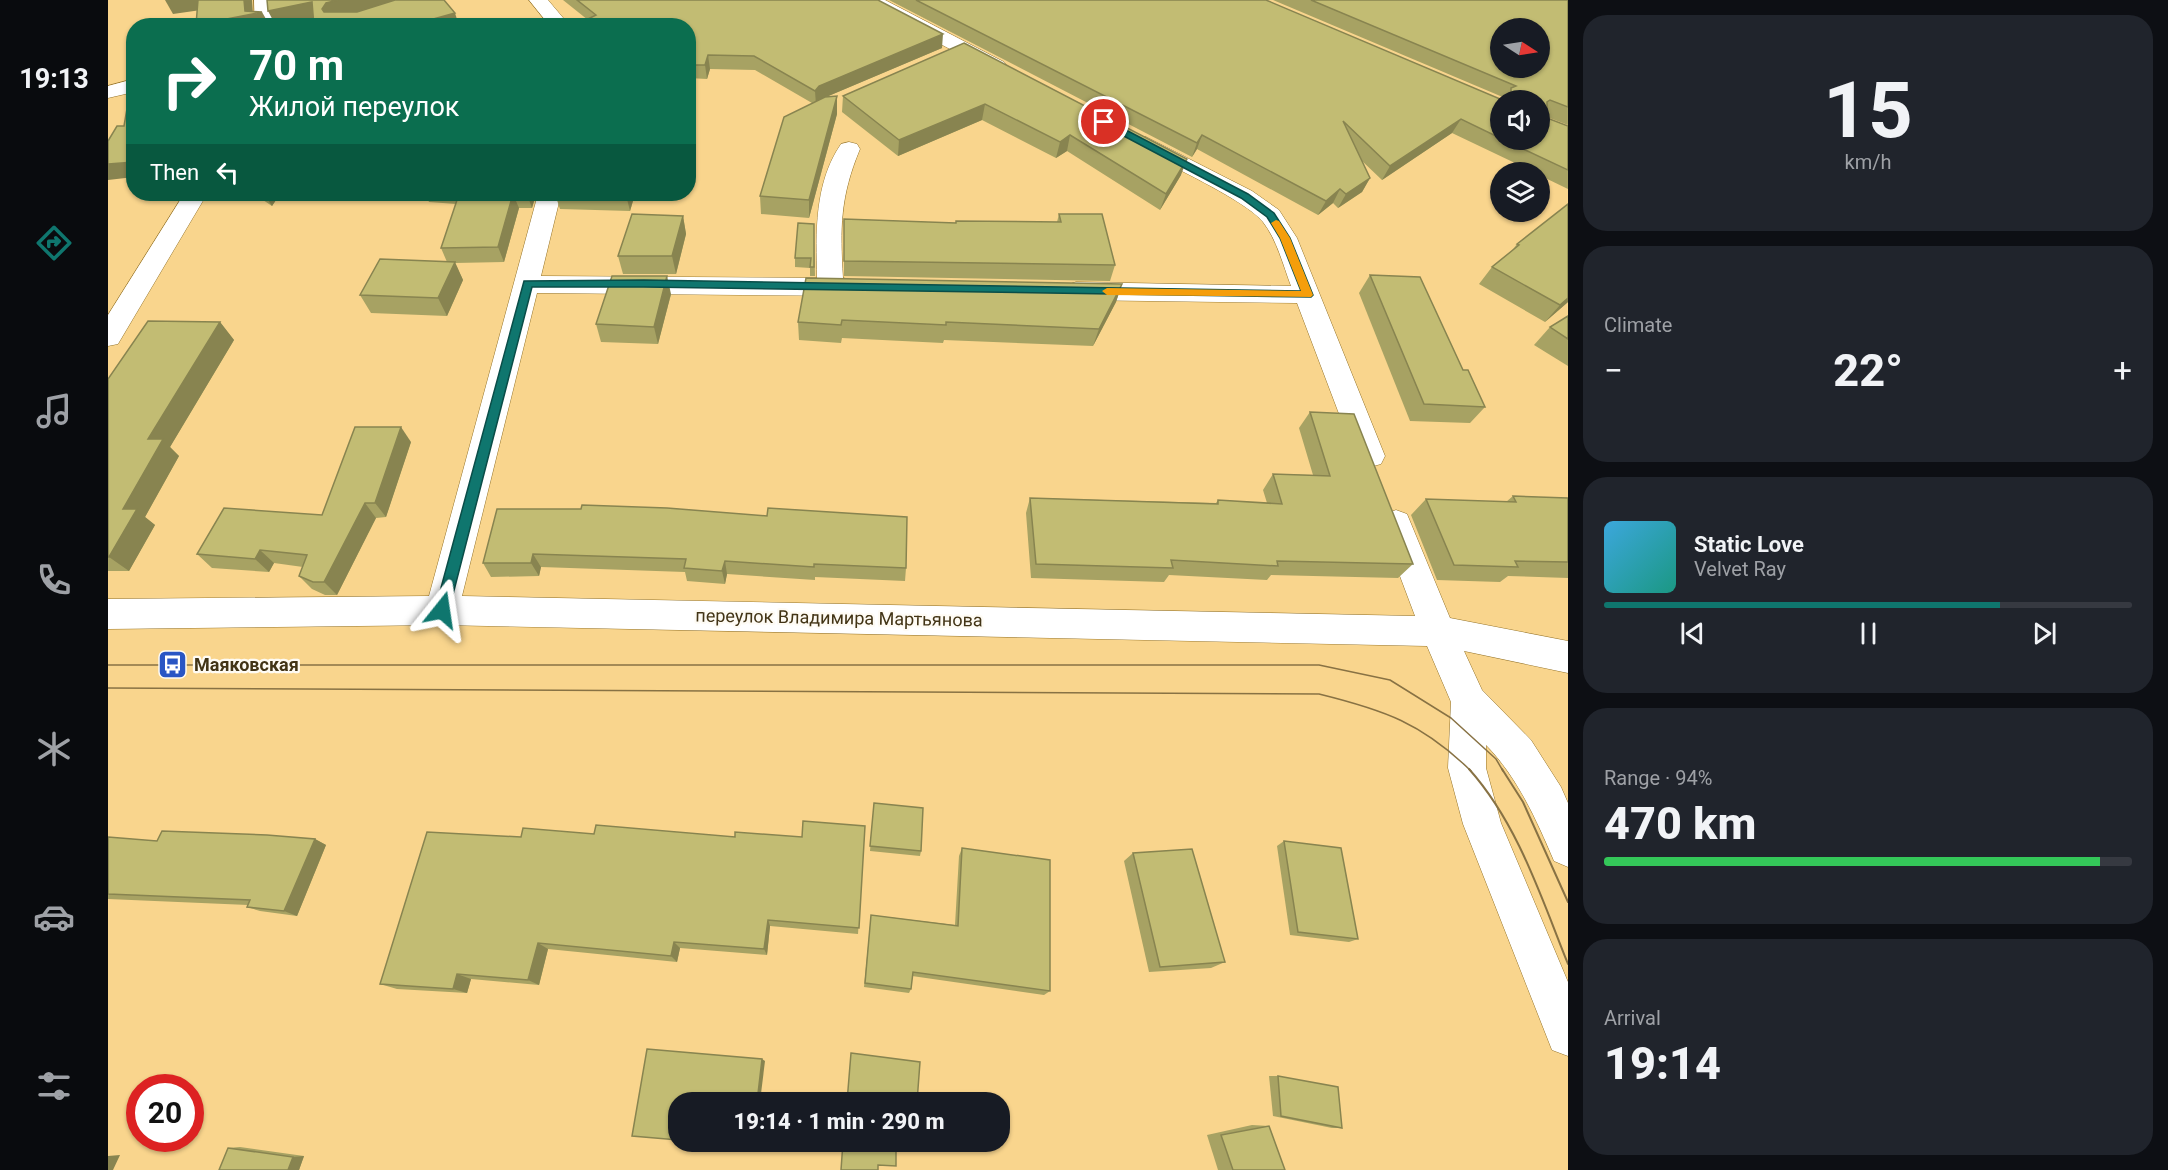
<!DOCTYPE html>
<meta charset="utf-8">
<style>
body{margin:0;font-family:Roboto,sans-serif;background:#20242c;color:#f1f3f6;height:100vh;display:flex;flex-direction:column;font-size:22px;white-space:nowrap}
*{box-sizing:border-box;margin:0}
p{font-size:20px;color:#9ea1a6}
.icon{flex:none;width:33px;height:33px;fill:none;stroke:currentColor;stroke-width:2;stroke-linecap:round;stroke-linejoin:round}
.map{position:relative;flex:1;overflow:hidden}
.panel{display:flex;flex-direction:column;gap:15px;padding:15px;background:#0d0f14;width:600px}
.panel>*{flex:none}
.top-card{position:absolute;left:18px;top:18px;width:570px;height:183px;border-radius:24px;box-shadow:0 2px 4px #0004;background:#0b6e4f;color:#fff;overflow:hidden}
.needle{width:39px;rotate:102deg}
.fabs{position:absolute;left:1382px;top:18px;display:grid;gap:12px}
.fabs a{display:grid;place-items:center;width:60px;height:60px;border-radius:50%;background:#171b24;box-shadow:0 2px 4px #0004;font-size:30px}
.speed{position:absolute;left:18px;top:1074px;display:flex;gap:12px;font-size:30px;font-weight:700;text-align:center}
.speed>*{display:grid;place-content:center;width:78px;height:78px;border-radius:50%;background:#171b24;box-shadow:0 2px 4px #0004;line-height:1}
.speed .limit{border:9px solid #d22;background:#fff;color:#111}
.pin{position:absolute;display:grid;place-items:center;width:51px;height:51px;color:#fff;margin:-26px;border:3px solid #fff;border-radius:50%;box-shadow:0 2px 6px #0007}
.me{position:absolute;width:66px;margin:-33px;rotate:15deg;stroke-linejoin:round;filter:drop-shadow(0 0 4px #0008)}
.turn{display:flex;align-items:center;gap:21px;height:126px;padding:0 24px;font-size:27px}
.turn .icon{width:78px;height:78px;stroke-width:2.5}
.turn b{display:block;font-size:42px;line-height:51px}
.then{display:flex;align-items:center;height:57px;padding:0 24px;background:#0003;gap:12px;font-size:22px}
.big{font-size:45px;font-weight:800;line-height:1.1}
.panel .tile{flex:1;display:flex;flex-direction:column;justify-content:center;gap:9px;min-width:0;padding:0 21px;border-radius:24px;background:#20242c}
.panel .dial{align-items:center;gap:0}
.dial b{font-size:78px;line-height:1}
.song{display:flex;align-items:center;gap:18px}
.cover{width:72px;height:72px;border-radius:9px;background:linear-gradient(135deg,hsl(200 70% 55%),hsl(170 70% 35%))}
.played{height:6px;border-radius:3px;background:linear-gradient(90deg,#0f766e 75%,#363941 75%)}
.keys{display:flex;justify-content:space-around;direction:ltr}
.heat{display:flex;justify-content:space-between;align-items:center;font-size:33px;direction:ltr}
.charge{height:9px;border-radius:4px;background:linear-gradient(90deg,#34c759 94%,#363941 0)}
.trip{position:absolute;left:560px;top:1092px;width:342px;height:60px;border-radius:24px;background:#171b24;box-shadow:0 2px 4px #0004;font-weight:800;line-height:60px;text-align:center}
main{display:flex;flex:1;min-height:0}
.tabs{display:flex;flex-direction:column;width:108px;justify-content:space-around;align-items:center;background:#090b0e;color:#9ea1a6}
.tabs .icon{width:42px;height:42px}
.tabs .active{color:#0f766e}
.tabs b{font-size:27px;color:#f1f3f6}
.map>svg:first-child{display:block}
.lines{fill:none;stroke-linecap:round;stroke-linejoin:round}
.minor-casing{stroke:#937228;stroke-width:1}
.minor{fill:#fff;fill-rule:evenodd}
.tram-far1{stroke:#887244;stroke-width:1.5}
.tram{stroke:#887244;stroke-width:2}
.wall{fill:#a7a263;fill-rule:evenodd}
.shaded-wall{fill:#888450}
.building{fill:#c2bc73;stroke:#888450;stroke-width:1.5;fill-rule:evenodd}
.route{fill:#0f766e;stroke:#0a4d48;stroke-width:1.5}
.slow{fill:#f59e0b}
.labels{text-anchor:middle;stroke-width:4.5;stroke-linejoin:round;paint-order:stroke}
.street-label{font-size:18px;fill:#423416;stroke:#fefbf4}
.poi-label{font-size:18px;font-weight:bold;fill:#423416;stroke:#fefbf4;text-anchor:start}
</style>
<main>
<nav class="tabs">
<b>19:13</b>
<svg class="icon active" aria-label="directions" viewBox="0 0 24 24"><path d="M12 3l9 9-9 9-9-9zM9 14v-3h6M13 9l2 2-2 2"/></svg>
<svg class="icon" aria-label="music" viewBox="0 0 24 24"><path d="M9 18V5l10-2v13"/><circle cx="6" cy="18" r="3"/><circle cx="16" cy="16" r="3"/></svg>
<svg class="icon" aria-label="phone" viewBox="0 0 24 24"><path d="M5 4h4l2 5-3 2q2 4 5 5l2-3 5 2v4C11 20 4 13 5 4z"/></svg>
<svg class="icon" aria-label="climate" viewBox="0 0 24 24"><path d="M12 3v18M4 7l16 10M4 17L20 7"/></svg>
<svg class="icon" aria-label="car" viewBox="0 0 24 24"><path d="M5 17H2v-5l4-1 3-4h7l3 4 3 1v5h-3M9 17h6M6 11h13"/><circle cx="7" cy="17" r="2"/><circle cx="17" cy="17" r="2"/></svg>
<svg class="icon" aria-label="filters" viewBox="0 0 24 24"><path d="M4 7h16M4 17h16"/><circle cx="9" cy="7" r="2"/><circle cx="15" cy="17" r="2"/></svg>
</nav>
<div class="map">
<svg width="1460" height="1170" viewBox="0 0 1460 1170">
<rect width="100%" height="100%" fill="#f9d58d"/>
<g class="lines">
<defs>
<g id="minor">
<path d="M146,0h18l3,26h-20z"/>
<path d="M421,0h19l22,26h-20z"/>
<path d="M754,0h23l119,62 3,4 -3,4h-14l-126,-66z"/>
<path d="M26,79v13l-26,6v-12z"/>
<path d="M1038,137l106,54 27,19 18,28 88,218 -4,8 -11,3 -11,-3 -4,-8 -58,-153 -221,-3 -9,-3 -4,-6 4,-6 9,-3 215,4c-8,-21 -14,-46 -28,-64 -16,-21 -98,-59 -125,-73l-3,-5 3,-5z"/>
<path d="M741,142l8,2 3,5c-20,48 -20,79 -17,129l16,3 4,6 -4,6 -9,3 -313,-3 -75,303 953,20 -35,-93 5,-9 11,-4 11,4 43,104 118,23v32l-104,-22 18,39 49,50 30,47 7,16v64l-14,-6c-18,-42 -36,-83 -68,-116v23l15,55 67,159v74l-16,-6 -89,-226 -15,-56 3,-66 -24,-56 -985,-21 -334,4v-30l321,-3 109,-402h23l-20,82 276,2c-1,-45 -3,-95 24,-134z"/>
<path d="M76,194h23l-89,150 -10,2v-31z"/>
</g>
</defs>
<!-- minor casing -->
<use href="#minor" class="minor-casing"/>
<!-- minor -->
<use href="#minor" class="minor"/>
<!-- tram-far1 -->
<g class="tram-far1">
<path d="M0,665h1211l71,15 61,38 45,41 7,12"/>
<path d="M0,688l1211,6c65,16 103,29 152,77"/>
</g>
<!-- tram -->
<g class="tram">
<path d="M1361,769c49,55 72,128 99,195"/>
<path d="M1394,769l21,33 45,100"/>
</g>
</g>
<!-- wall -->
<g class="wall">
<path d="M455,0h315l64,48 -116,49 11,-1v18l-28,104 -48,-4 -1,-18 52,-93 -57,-33 -45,-1 -3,10 -19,-1v-52h-99l-1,-6z"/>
<path d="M781,0h377l234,99h4l1,-1 -232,-98h295v125l-21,-8v1l21,8v63l-29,-14v-3h-5l-82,-39 -70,47 -21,-20 9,18 -8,14 -24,16 -5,-5 -15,12 -121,-66 -5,8zM1392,100l39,40h-39z"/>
<path d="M856,43l217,132 -21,35 -93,-59 -11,7 -74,-38 -84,36 -56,-44 1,-16z"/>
<path d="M146,194h26l-8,12z"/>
<path d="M317,194h111l-4,14h-13l-15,54 -49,1 8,17 -16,36 -76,-3 -11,-18 87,-33 -6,-14 15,-44 -27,-2z"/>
<path d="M447,194h80l-5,17 -70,-2z"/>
<path d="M1460,204v98l-23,20 -66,-38 13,-17 19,-15 6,-8z"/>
<path d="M951,214l56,51 -5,16 -266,-5v-57l111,4 102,-1z"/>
<path d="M575,216l3,18 -10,40h-53l-5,-18z"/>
<path d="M706,224l1,52h-5v-8l-15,-1v-9z"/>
<path d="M1262,275l93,95 22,37 -15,16 -60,-2 -51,-128z"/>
<path d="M1014,284l-6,18 -23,44 -149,-6 -1,3 -101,-5 -1,5 -42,-3 -1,-18z"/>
<path d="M563,294l-13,50 -57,-2 -5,-18z"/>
<path d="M1460,316v50l-34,-21 16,-18z"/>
<path d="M112,322l14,18 -64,107 9,9 -34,61 10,8 -26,46h-21v-192z"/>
<path d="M1202,412l103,152 -15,14 -127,-3 -4,5 -98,-5 -5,7 -133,-4 -5,-65 4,-15 186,5 2,-3 49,3 -4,-13 10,-16 40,1 -14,-47z"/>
<path d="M303,442l-25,75 -10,1 -39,77h-12l-13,-6 -13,-13 4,-9 -29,-4 -5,9 -57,-4 -15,-14 125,-39z"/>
<path d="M1405,496l55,2v80l-60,-2 -8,6 -63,-2 -26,-65 15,-16 80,3z"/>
<path d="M389,509l409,59 -1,13 -90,-4v3l-88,-6 -2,10 -38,-3 -2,-9 -144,-5 -2,9 -48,1 -8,-14z"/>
<path d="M766,803l47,48 -1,5 -50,-5z"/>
<path d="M757,826l-7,108 -88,-8 -3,29 -87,-7 -3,14 -129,-13 -9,36 -68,-6 -4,14 -70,-4 -17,-5 141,-147 73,-3 141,3h67z"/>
<path d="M0,837l49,4 158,-2 11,6 -29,71 -37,-5 -13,-4 1,-2 -140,-6z"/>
<path d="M1176,841l74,98 -9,3 -59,-7 -13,-89z"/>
<path d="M854,848l88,143 -6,4 -132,-19 -1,13 -2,4 -45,-6 7,-72 84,10 4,-69z"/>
<path d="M1025,853l92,109 -14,6 -62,4 -25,-111z"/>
<path d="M1161,1076h9l64,52h-10l-59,-12z"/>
<path d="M1144,1125l17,1 16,44h-67l-11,-35z"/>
<path d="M132,1147l64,9 -5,14 -71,-22z"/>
</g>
<!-- shaded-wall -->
<g class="shaded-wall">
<path d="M57,0h38l5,9 -35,5z"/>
<path d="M136,0h8l1,14 9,-2 8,14h-74z"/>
<path d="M230,0h64l-72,25 -8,-16 4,-6z"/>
<path d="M204,2l8,16 -36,8h-8l-8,-15z"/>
<path d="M347,13l4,13h-51z"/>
<path d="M835,34l-1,14 -123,52 -3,5 -1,-14 4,-5z"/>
<path d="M600,55l2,14 -3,10 -2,-14z"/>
<path d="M729,96v18l-28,104v-18z"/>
<path d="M877,104l-3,16 -84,36 1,-16z"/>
<path d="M1353,119l-9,14 -70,47 8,-14z"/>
<path d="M962,135l-3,16 -11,7 4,-16z"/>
<path d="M1094,135l-5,14 -5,8 5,-14z"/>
<path d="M1079,159l-6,16 -21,35 6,-16z"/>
<path d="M26,162v15l-26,3v-16z"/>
<path d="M1262,178l-8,14 -24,16 8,-14z"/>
<path d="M1232,189l-7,14 -15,12 8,-14z"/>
<path d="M156,194h16l-8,12z"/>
<path d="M405,194l6,14 -15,54 -6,-15z"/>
<path d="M419,194h9l-4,14z"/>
<path d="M519,194h8l-5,17 -4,-16z"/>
<path d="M575,216l3,18 -10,40 -4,-18z"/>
<path d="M347,262l8,18 -16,36 -9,-18z"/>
<path d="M559,276l4,18 -13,50 -4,-17z"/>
<path d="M1014,284l-6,18 -23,44 6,-17z"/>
<path d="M1460,298v4l-23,20 15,-17z"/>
<path d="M112,322l14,18 -64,107 9,9 -34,61 10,8 -26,46 -20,-14 14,-48 25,-70z"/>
<path d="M293,427l10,15 -25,75 -11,-14z"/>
<path d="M257,503l11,15 -39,77 -13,-13z"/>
<path d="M152,550l14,13 -5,9 -14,-13z"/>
<path d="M425,554l8,13 -2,9 -8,-13z"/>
<path d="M617,561l2,13 -2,10 -3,-13z"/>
<path d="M207,839l11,6 -29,71 -13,-5z"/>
<path d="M660,920l2,6 -3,29 -3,-6z"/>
<path d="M566,942l6,6 -3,14 -6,-6z"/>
<path d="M430,943l10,6 -9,36 -11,-5z"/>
<path d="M349,974l14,5 -4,14 -14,-4z"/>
<path d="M654,1059l3,2 -5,41h-3z"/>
<path d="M645,1142h3l-1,4 -3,1z"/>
<path d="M12,1155l-7,15h-5v-14z"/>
<path d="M196,1156l-5,14h-11l5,-13z"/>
</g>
<!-- building -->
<g class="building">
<path d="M90,0h46l1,11 17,1 -66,13z"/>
<path d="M159,0h71l-12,3 -4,6 2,3h33l38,-12h49l11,13 -47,13h-94l-2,-24 -44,9z"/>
<path d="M469,0h301l65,34 -124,52 -4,5 -61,-35 -46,-1 -3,10h-17v-39h-91l-9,-7 8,-4z"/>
<path d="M808,0h350l234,99 11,1v-12l5,-2 -205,-86h257v107l-18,-7 -3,2v16l21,8v44l-64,-30h35v-40h-39v38l-39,-19 -71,47 -47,-45 27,57 -24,16 -6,-5 -14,12 -124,-66 -5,8zM1392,28h39v40h-39z"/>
<path d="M856,43l223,116 -21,35 -96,-59 -10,7 -75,-38 -86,36 -56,-44z"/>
<path d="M729,96l-28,104 -49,-4 24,-79 41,-20z"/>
<path d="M26,102v60l-26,2v-23l9,-15h7l4,-23z"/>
<path d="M351,194h54l-15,53 -57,1z"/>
<path d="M447,194h72l-1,1z"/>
<path d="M1460,204v94l-8,7 -68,-38 27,-22 -2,-1z"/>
<path d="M524,214l51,2 -11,40h-54z"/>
<path d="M951,214h43l13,51 -271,-4v-42l112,4v-2l105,1z"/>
<path d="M690,223l16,1v43h-4l1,-9h-16z"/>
<path d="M272,259l75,3 -17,36 -78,-3z"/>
<path d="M1262,275l50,2 43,93h5l17,37 -61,-3z"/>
<path d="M504,276h55l-13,51 -58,-3z"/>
<path d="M698,278l316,6 -23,45 -153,-7v3l-104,-5 -1,5 -43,-3z"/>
<path d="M1460,316v23l-18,-12z"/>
<path d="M40,321l72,1 -72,117h15l-40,70h14l-28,48h-1v-178z"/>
<path d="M1202,412l44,2 59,150 -136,-3 1,5 -107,-6 2,8 -137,-4 -6,-66 188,6v-4l64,4 -9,-30 57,2z"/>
<path d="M247,427h46l-26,76h-10l-41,79h-11l-14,-6 8,-21 -47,-5 -5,9 -58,-5 27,-46 98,7z"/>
<path d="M1405,496l55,2v64l-53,-1 3,6 -64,-2 -28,-66 90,3z"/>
<path d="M474,505l85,3 100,8 1,-8 139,9 -1,51 -92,-4v3l-89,-6 -3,10 -38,-3 2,-9 -153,-5 -2,9h-48l14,-54h84z"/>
<path d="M766,803l49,5 -2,43 -51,-5z"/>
<path d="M695,821l62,5 -6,102 -91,-8 -4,29 -90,-7 -3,14 -133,-13 -10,37 -71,-6 -4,15 -73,-5 47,-152 94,5 2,-9 71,6 2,-9 139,12v-5l67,5z"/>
<path d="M54,831l105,4 48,4 -31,72 -37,-4 3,-7 -142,-6v-57l49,4z"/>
<path d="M1176,841l57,7 17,91 -60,-7z"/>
<path d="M854,848l88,12v131l-137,-19 -2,17 -46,-6 6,-68 87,11z"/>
<path d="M1084,849l33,113 -65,5 -27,-114z"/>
<path d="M539,1049l115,10 -5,43h-79v38l-46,-4z"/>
<path d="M743,1053l69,9 -3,40h-70z"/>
<path d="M1170,1076l60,11 4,41 -61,-12z"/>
<path d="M1161,1126l16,44h-52l-12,-35z"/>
<path d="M587,1142h58l-1,5z"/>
<path d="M735,1142h53v24l-18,-1v5h-37z"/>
<path d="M120,1148l65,9 -5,13h-69z"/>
</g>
<!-- route -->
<path class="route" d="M993,120h6l141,74 26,19 16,25 23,57 -2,2 -667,-10h-112l-83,323 -2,4h-10l-2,-4 89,-329 120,-1 657,11 -21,-53 -13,-21 -26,-19 -140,-74z"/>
<!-- slow -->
<path class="slow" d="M1168,220l3,1 11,17 23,57 -2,2 -204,-2 -5,-4 5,-3 194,3 -21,-53 -9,-15z"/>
<!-- icons -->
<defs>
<symbol id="bus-square" viewBox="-11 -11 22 22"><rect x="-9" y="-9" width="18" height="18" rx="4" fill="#2955c4" stroke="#fefbf4"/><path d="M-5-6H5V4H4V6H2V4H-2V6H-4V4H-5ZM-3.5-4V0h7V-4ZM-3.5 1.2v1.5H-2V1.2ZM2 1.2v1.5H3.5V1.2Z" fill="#fff"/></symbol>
</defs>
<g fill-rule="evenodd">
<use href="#bus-square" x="48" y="648" width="33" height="33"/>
</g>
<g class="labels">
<!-- street labels -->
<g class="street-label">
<text transform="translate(731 618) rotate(1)" y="6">переулок Владимира Мартьянова</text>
</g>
<!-- poi labels -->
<g class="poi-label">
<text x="86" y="671">Маяковская</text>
</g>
</g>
</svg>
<div class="fabs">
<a><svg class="needle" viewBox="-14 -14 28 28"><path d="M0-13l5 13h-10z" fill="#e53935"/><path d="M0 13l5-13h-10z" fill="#9ea1a6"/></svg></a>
<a><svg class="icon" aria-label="sound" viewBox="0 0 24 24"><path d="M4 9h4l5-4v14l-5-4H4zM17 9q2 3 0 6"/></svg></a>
<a><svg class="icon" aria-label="layers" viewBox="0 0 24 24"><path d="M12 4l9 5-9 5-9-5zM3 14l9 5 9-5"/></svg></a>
</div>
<div class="speed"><div class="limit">20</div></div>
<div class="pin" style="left:996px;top:122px;background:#d93025"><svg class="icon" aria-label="arrive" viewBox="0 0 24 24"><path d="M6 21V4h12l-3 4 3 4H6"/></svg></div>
<svg class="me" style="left:334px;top:610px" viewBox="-20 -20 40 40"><path d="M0-17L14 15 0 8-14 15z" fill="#0f766e" stroke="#fff" stroke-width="4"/></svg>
<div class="trip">19:14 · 1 min · 290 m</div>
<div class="top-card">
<div class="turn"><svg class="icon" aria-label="right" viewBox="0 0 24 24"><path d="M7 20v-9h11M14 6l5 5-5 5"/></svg><div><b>70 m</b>Жилой переулок</div></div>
<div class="then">Then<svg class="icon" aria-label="left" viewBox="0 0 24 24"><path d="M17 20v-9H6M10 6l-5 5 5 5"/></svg></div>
</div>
</div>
<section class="panel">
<div class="tile dial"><b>15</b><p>km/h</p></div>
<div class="tile"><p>Climate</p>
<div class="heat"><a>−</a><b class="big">22°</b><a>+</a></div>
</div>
<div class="tile">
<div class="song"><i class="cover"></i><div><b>Static Love</b><p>Velvet Ray</p></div></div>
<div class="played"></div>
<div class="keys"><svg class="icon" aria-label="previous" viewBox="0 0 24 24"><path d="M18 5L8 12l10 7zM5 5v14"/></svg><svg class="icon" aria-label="pause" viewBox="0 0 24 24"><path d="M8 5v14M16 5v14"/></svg><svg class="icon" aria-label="next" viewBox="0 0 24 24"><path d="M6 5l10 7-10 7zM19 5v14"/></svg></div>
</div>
<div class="tile"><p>Range · 94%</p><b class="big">470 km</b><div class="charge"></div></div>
<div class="tile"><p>Arrival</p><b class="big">19:14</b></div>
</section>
</main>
